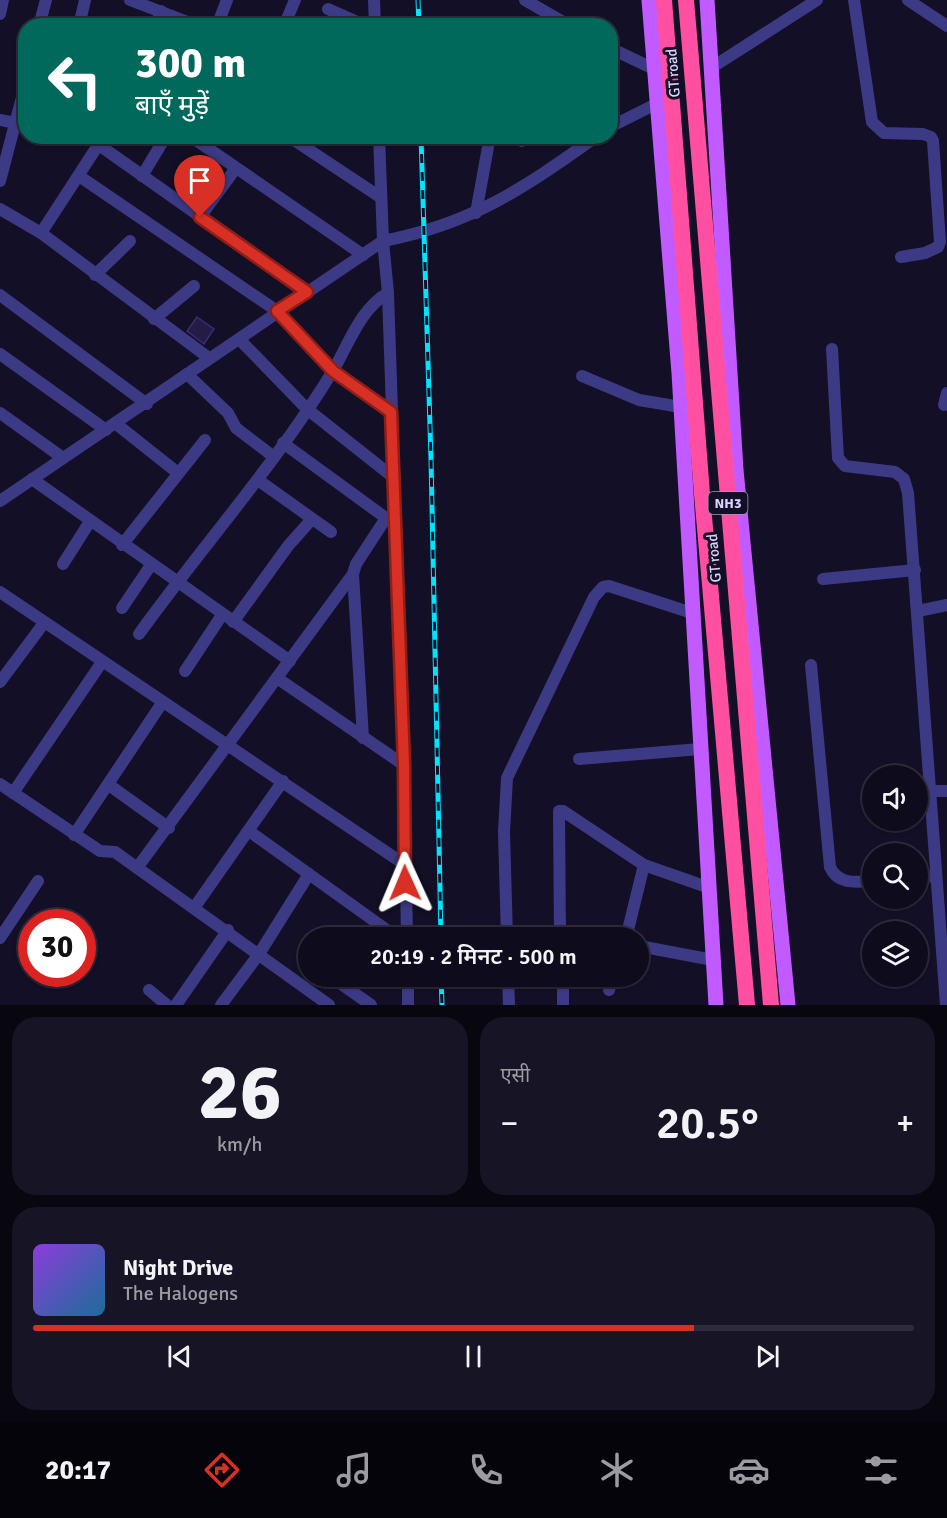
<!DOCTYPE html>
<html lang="hi">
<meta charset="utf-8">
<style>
body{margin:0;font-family:Signika,"Noto Sans Devanagari",sans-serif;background:#171425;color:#f1f3f6;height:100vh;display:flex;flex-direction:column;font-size:22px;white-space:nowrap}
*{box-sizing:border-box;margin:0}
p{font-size:20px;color:#9b9ba3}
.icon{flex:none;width:33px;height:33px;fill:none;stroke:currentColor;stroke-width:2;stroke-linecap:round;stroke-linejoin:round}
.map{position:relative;height:1005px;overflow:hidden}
.drawer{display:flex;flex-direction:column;gap:12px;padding:12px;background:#08060f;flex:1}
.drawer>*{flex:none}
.banner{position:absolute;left:18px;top:18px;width:600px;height:126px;border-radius:24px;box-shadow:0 2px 4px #0004,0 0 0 2px #2e2b3b;background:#00695c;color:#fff;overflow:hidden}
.buttons{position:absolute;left:862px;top:765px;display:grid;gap:12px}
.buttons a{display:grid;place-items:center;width:66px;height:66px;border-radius:50%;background:#0e0b1c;box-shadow:0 2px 4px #0004,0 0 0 2px #2e2b3b;font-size:30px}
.speed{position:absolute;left:18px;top:909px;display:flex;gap:12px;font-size:30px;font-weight:700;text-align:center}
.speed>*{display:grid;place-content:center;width:78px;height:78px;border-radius:50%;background:#0e0b1c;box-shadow:0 2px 4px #0004,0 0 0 2px #2e2b3b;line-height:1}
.speed .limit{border:9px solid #d22;background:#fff;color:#111}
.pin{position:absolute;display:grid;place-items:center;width:51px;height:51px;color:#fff;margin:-62px -26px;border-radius:50% 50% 50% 0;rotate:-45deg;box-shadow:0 0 6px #0007}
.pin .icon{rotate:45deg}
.me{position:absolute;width:66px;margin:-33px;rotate:359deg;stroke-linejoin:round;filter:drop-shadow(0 0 4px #0008)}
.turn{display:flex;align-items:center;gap:21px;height:126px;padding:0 18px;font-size:27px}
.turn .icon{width:78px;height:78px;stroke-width:2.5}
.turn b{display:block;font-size:42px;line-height:51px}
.big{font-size:45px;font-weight:600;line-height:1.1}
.drawer .tile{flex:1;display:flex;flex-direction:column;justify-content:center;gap:9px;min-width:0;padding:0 21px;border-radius:24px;background:#171425}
.drawer .dial{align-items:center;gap:0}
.dial b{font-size:78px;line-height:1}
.song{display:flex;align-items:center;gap:18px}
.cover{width:72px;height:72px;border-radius:9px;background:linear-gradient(135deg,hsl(270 70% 55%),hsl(200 70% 35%))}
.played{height:6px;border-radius:3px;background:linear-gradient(90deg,#d93025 75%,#2e2b3b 75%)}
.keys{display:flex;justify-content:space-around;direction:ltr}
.heat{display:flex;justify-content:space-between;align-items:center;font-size:33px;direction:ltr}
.drawer .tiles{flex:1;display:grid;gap:12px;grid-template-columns:1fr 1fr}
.tile:last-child{grid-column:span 2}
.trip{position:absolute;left:298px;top:927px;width:351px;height:60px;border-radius:30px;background:#0e0b1c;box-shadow:0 2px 4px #0004,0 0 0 2px #2e2b3b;font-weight:600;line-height:60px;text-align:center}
.menu{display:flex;height:96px;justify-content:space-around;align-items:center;background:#06040b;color:#9b9ba3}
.menu .icon{width:42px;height:42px}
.menu .active{color:#d93025}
.menu b{font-size:27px;color:#f1f3f6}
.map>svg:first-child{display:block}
.building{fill:#241b47;stroke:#3b2d73;stroke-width:1.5}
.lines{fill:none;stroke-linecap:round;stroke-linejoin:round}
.minor{stroke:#3d3a85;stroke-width:12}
.major{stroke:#c25bff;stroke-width:15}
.highway{stroke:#ff4fa3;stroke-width:16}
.rail-casing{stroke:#00e5ff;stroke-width:5}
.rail{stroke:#130f26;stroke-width:3;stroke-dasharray:9;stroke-linecap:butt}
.route-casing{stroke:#8d1f18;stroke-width:15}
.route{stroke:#d93025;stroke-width:10}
.labels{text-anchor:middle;stroke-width:6;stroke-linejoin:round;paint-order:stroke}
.shield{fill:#130f26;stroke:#9e99be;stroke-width:1.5}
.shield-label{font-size:14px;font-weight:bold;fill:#d9d4ff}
.street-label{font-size:15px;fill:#d9d4ff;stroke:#130f26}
</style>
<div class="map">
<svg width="947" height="1005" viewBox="0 0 947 1005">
<rect width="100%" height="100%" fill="#130f26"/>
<!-- building -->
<path class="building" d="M197,317l17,12 -10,15 -17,-13z"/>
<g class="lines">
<!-- minor -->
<g class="minor">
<path d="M130,0l68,26"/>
<path d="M374,0l1,26"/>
<path d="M525,0l45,26"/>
<path d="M854,0l18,122 12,11 39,1 8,3 2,4 7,101 -2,5 -13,6 -24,4"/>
<path d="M908,0l39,26"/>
<path d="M328,9l38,17"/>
<path d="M0,14l3,-14"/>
<path d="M39,26l7,-26"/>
<path d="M79,26l6,-26"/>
<path d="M156,26l5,-15"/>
<path d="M217,26l10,-26"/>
<path d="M284,26l11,-26"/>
<path d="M610,48l44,21"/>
<path d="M711,68l106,-68"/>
<path d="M0,120l26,5"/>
<path d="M610,127l48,-24"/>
<path d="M104,136l-63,97 168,125"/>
<path d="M190,136l173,119"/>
<path d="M288,136l92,61"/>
<path d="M379,136l4,105 5,52 16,472 3,173"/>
<path d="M522,141l3,-5"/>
<path d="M99,145l208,147"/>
<path d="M79,176l198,135 55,60 59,41"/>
<path d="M142,176l24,-40"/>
<path d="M0,181l26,-99"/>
<path d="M0,209l41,24"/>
<path d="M476,213l14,-77"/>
<path d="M200,217l36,-49"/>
<path d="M95,275l35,-34"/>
<path d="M0,295l147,109"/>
<path d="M154,319l40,-33"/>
<path d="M239,339l68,70 86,68"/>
<path d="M832,349l6,109 7,8 50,6 9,7 4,14 38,512"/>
<path d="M0,354l106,76"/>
<path d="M187,374l41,39 8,15 38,29"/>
<path d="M582,376l57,24 42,7"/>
<path d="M944,405l3,-12"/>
<path d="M0,413l63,45"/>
<path d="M115,423l63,50"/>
<path d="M32,479l258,182"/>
<path d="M258,480l73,52"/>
<path d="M0,501l383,-260c89,-17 141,-53 214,-105"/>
<path d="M122,545l83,-105"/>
<path d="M63,564l26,-41"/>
<path d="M353,574l10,164"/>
<path d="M823,579l92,-9"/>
<path d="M0,592l404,272"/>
<path d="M122,608l29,-43"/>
<path d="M918,611l29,-6"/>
<path d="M233,622l55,-76 24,-27"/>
<path d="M139,634c64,-89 138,-171 195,-265 15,-26 27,-61 54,-76"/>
<path d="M811,665l19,202c8,18 26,15 43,14"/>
<path d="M185,671l37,-56"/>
<path d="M277,678l127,87"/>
<path d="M0,682l44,-59"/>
<path d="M579,759l121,-10"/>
<path d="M0,784l100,67 15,1 214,153"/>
<path d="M109,785l60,43"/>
<path d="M931,791h16"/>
<path d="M13,793l89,-131"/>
<path d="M249,831l149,107"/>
<path d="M74,835l88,-132"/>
<path d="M137,868l216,-294 3,-10 30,-46 -103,-75"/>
<path d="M918,877l18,-1"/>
<path d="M194,908l89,-127"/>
<path d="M0,938l38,-57"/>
<path d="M507,938l-3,-106 3,-54 87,-181 9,-10 6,-1 83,27"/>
<path d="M560,938l-1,-127h4l81,54 63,22"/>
<path d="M626,938l18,-73"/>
<path d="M639,946l74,14"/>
<path d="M303,958l6,4"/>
<path d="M330,976l41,29"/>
<path d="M408,976v29"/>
<path d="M508,976l1,29"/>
<path d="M563,976v29"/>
<path d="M149,990l18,15"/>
<path d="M609,990l4,-14"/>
<path d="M176,1005l52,-75"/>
<path d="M221,1005l38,-51 50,-80"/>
</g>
<!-- major -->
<g class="major">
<path d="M649,0l30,373 37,632"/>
<path d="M707,0l29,470 52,535"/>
</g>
<!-- highway -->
<g class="highway">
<path d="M664,0l38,494 45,511"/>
<path d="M686,0l85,1005"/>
</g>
<defs>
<g id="rail">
<path d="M418,0l1,26"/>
<path d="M421,136l10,323 10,479"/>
<path d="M441,976l1,29"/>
</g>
</defs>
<!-- rail casing -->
<use href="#rail" class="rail-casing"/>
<!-- rail -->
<use href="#rail" class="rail"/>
</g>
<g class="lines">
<defs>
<path id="route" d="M200,217l107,75 -30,19 56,60 58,41 13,353 1,118"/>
</defs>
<!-- route casing -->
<use href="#route" class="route-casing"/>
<!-- route -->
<use href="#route" class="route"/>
</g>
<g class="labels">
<!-- shield labels -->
<rect class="shield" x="708.5" y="492" width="39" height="22" rx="4.5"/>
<g class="shield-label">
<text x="728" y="508">NH3</text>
</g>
<!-- street labels -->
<g class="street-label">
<text transform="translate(673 73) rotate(-94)" y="5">GT road</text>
<text transform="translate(714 558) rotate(-95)" y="5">GT road</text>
</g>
</g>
</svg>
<div class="buttons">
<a><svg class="icon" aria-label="sound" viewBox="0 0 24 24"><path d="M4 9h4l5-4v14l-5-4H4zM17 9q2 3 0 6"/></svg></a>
<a><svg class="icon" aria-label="search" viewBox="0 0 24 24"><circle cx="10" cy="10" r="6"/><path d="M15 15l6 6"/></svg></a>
<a><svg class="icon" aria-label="layers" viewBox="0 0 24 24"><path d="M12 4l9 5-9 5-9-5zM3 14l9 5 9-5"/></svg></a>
</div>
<div class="speed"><div class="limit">30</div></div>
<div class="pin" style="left:200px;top:217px;background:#d93025"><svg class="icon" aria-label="arrive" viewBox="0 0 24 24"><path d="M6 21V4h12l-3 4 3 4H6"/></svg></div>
<svg class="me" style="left:405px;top:883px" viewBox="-20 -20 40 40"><path d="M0-17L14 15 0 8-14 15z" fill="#d93025" stroke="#fff" stroke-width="4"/></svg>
<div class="trip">20:19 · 2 मिनट · 500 m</div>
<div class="banner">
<div class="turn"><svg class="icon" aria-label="left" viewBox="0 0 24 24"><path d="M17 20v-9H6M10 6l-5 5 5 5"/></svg><div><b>300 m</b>बाएँ मुड़ें</div></div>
</div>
</div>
<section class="drawer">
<div class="tiles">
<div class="tile dial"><b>26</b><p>km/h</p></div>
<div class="tile"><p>एसी</p>
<div class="heat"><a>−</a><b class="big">20.5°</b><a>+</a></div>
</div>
<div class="tile">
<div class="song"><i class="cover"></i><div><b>Night Drive</b><p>The Halogens</p></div></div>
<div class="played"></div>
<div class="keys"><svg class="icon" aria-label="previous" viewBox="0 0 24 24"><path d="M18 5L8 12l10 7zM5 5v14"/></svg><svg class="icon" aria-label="pause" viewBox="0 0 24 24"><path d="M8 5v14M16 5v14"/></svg><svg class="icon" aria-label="next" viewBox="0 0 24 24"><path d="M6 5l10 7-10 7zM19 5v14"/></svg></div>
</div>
</div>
</section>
<nav class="menu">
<b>20:17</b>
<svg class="icon active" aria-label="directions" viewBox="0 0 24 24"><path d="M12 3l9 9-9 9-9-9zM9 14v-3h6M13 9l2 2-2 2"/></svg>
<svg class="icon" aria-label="music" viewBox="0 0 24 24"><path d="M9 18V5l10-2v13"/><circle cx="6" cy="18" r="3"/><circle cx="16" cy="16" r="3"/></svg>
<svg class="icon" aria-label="phone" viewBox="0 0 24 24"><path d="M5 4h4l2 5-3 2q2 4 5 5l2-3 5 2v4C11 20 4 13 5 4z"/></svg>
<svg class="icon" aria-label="climate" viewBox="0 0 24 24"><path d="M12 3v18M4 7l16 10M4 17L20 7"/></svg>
<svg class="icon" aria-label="car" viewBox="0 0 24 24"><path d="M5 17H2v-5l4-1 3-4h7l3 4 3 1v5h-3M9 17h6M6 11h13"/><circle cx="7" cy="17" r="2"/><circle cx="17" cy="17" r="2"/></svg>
<svg class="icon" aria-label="filters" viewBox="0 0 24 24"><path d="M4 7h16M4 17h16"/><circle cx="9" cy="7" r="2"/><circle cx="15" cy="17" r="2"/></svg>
</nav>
